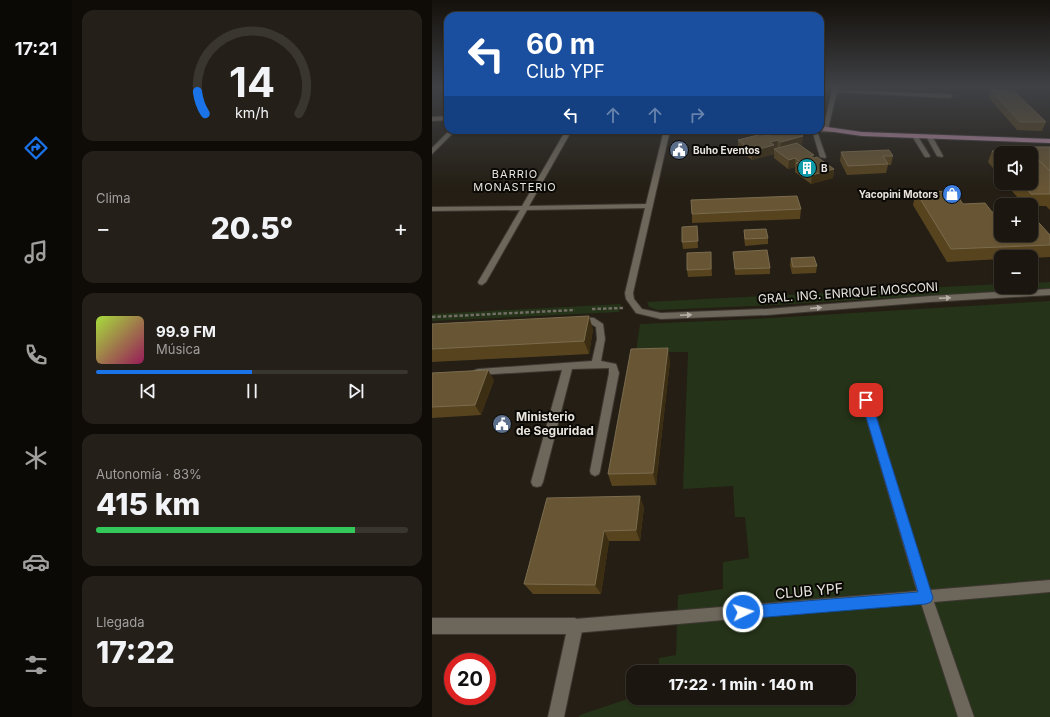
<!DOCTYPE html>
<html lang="es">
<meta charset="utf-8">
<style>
body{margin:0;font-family:Inter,sans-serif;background:#241f18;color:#f1f3f6;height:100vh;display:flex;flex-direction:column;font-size:15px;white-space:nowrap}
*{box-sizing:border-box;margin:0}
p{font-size:13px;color:#a09f9e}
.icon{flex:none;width:22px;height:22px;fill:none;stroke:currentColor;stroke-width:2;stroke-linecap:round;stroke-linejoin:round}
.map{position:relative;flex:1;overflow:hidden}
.panel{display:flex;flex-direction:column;gap:10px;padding:10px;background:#0f0c08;width:360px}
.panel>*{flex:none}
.guide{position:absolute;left:12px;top:12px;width:380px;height:122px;border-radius:12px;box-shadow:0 1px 3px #0004,0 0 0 1px #39352f;background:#1a4fa0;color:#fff;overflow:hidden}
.fabs{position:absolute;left:562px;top:146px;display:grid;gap:8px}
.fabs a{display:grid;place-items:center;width:44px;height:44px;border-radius:8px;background:#1b160f;box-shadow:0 1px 3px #0004,0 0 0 1px #39352f;font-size:20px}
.speed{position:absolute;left:12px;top:653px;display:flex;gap:8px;font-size:20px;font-weight:700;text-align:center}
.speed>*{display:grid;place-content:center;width:52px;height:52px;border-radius:50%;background:#1b160f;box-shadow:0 1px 3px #0004,0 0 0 1px #39352f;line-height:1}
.speed .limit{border:6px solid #d22;background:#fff;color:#111}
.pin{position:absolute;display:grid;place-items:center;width:34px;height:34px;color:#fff;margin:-17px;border-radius:8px;box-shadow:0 2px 6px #0006}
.me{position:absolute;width:44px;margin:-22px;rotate:86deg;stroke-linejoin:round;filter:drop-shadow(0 0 3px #0008)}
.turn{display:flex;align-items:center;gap:14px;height:84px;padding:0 16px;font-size:18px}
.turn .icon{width:52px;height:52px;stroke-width:2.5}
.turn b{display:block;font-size:28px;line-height:34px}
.lanes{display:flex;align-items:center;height:38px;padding:0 16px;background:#0003;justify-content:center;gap:20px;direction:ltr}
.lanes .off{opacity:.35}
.big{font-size:30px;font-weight:800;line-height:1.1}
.panel .widget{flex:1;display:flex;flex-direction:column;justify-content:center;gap:6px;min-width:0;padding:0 14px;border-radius:12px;background:#241f18}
.panel .dial{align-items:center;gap:0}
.dial svg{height:104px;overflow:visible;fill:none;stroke:#39352f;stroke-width:7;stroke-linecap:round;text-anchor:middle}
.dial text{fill:#f1f3f6;stroke:none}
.song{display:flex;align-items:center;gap:12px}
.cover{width:48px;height:48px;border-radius:6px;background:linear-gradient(135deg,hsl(80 70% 55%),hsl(330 70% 35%))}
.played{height:4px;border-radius:2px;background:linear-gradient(90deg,#1a73e8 50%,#39352f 50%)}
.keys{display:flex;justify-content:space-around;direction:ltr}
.heat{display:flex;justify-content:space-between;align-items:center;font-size:22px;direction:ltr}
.charge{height:6px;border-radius:3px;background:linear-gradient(90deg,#34c759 83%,#39352f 0)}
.trip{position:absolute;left:194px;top:665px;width:230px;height:40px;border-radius:12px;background:#1b160f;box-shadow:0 1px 3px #0004,0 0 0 1px #39352f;font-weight:800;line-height:40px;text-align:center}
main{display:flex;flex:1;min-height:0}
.tab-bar{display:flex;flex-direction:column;width:72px;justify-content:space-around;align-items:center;background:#0b0906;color:#a09f9e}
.tab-bar .icon{width:28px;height:28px}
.tab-bar .active{color:#1a73e8}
.tab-bar b{font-size:18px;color:#f1f3f6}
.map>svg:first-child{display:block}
.green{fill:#253318}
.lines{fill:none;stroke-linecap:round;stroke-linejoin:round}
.service-casing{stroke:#3d3832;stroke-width:2}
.minor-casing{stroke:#3d3832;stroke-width:2}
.tertiary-casing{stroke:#3d3832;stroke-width:2}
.primary-casing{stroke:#3d3832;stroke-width:2}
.path{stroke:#726d65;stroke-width:2.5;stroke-dasharray:3.5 2;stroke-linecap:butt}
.service{fill:#6d665a;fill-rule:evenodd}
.minor{fill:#6d665a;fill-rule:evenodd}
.tertiary{fill:#6d665a;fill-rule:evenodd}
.primary{fill:#b688a1;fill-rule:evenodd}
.wall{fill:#57441f}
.shaded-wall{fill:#3c2e12}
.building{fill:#675534;stroke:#7b6c4e}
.oneway{fill:#b7b2a9}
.route{fill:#1a73e8;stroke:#114b97}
.labels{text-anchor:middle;stroke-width:4;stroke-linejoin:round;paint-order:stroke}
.far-poi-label{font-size:10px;font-weight:bold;fill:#e8e4de;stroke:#0b0905;text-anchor:start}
.far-neighbourhood-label{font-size:11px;letter-spacing:1px;fill:#e8e4de;stroke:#0b0905}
.street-label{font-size:12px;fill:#e8e4de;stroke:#0b0905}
.poi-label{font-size:12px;font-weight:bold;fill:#e8e4de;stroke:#0b0905;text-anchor:start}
.near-street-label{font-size:14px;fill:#e8e4de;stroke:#0b0905}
</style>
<main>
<nav class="tab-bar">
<b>17:21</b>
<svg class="icon active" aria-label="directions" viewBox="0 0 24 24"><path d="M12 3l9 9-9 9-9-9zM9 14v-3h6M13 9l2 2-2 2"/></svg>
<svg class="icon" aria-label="music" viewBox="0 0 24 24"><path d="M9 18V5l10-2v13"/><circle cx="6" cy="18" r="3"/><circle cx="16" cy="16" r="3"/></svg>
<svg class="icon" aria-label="phone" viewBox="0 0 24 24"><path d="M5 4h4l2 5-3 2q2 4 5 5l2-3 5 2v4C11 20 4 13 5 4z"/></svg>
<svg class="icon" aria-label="climate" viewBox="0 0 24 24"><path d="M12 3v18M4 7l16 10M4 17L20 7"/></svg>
<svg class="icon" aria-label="car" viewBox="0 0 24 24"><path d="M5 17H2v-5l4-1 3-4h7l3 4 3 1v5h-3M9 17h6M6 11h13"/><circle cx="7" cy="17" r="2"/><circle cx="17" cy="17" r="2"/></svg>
<svg class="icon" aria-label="filters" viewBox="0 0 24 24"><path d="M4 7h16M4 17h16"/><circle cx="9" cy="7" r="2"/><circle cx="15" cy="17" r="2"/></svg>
</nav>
<section class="panel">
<div class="widget dial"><svg viewBox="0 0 100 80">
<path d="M14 69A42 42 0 1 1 86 69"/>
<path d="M14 69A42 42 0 0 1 8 52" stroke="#1a73e8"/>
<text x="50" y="56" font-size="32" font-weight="700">14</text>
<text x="50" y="72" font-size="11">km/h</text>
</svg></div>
<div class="widget"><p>Clima</p>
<div class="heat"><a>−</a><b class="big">20.5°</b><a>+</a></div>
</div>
<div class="widget">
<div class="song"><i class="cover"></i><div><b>99.9 FM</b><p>Música</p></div></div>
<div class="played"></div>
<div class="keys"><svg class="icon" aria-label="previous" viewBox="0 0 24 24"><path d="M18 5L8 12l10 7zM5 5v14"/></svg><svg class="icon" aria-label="pause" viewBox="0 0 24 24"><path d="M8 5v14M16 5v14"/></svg><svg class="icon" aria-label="next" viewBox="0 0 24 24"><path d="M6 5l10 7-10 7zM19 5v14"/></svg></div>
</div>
<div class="widget"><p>Autonomía · 83%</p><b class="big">415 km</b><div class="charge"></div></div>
<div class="widget"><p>Llegada</p><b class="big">17:22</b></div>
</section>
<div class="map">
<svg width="618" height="717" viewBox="0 0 618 717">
<rect width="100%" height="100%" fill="#241e14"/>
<!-- green -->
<g class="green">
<path d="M618,282v6l-275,17 -117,5 -9,-3 -2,-5 354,-18v3h30v-4z"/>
<path d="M618,301v416h-471l1,-2 53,-18 216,1v-26h-190v-14l17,-3 2,-60 45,-6v-27l26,-4 -4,-41h-10l-2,-31 -50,3 5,-137h-52l4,-28 115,-5z"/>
<path d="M189,304l-2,8 -187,9v-7z"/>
</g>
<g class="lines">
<defs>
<g id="service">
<path d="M380,130l5,1 9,26 -1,1 -5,-1z"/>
<path d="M481,135h4l13,21 -1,1h-4l-13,-21z"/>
<path d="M495,135l5,1 11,20 -1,1 -5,-1 -11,-20z"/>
<path d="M147,317l15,1 9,6 2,15 -4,22 15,3 3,9 -19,98 -1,3 -4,2 -4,-2 -1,-3 19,-98v-5l-37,1 -29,113 -2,4 -4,1 -4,-1 -2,-4 31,-112 -84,5 -3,-1 -2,-2 2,-2 3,-1 114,-8 5,-22 -1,-12 -7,-4 -13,-1 -1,-2z"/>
<path d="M434,396l3,1 2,3 59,190 120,-10v12l-116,10 40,115h-16l-37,-114 -346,30 -5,-2 -2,-5 2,-5 5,-2 342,-28 -56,-191 2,-3z"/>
</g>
<g id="minor">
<path d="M401,90l117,4 3,2 -3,2 -115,-6z"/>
<path d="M18,130h6l-24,24v-6z"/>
<path d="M134,130h6l-43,76 117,-2 18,-74h6l-37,163 1,6 8,10 19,4 106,-4 163,-13 120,-7v6l-120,7 -163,13 -106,4 -25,-6 -10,-14 -1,-6 20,-85 -118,2 -41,72 -4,3 -3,-1 -1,-2 42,-72 -88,1v-4l90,-1z"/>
<path d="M0,618h143l5,3 3,5 -19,91h-16l18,-83h-134z"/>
</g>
<g id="tertiary">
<path d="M401,87h5l-10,42 5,1v2l-39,-1 -1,-1 30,-1z"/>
<path d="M16,116v4l-16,1v-4z"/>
</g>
<path id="primary" d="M388,126l42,6 188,7v4l-188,-7 -42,-6z"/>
</defs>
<!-- service casing -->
<use href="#service" class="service-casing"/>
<!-- minor casing -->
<use href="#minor" class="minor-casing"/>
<!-- tertiary casing -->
<use href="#tertiary" class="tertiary-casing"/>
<!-- primary casing -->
<use href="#primary" class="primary-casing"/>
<!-- path -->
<g class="path">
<path d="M160,309l31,-1"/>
<path d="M0,317l143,-7"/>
</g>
<!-- service -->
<use href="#service" class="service"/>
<!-- minor -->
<use href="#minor" class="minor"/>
<!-- tertiary -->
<use href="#tertiary" class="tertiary"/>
<!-- primary -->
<use href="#primary" class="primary"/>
</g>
<!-- wall -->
<g class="wall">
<path d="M559,90l55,32 -4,9 -25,-1 -28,-32z"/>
<path d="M336,133l34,12h-2l14,13 20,11 -1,9 -22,6 -16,-12v-5l-7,2 -14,-11v-8v4l-22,6 -14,-11v-9l27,-4 3,-1z"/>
<path d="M586,147h32v63l-4,-4h-15v-1h-7l-19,-22h26l-30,-30v25l-13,-16 4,-11 25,-1z"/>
<path d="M409,152l52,4 -2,9h-3l-2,8 -39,2 -7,-14z"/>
<path d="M484,192l47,12 29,8 58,23v22l-19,1v-1h-30v2l-54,3 -34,-57z"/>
<path d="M369,209l-1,10 -108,4v-9z"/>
<path d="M265,226l1,22 -15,1 -1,-7z"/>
<path d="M312,230l24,8v6l-23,2 -1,-9z"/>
<path d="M279,252l1,24 -24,1 -1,-7z"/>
<path d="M301,252l37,16v6l-35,1z"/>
<path d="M359,258l26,8 -1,7 -24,1 -2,-9z"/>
<path d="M0,324l161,5 -4,25 -157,8z"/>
<path d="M238,361l-14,124 -44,1 -4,-12z"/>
<path d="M0,373l62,7 -13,35 -49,3z"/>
<path d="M115,498l97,9 -4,34h-31l-8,53h-68l-9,-10z"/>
</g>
<!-- shaded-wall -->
<g class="shaded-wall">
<path d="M371,136l-1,9 -22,6 1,-9z"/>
<path d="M346,140l-1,9 -3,1v4l-22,6v-9l18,-9z"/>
<path d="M382,155l-1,8 -3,-7z"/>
<path d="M363,158v9l-7,2 1,-9z"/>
<path d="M402,169l-1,9 -22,6 1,-9z"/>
<path d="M157,316l4,13 -4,25 -5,-13z"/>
<path d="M236,348l2,13 -14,124 -3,-12z"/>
<path d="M56,370l6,10 -13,35 -6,-10z"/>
<path d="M208,496l4,11 -4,34 -4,-11z"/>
<path d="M172,531l5,10 -8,53 -6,-9z"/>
</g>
<!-- building -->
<g class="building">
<path d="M559,90l23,1 32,31h-26z"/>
<path d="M348,130h13l10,6 -22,6 -3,-2 -8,2 4,3 -22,6 -14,-11 24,-6 3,2 5,-1 -2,-2z"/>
<path d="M365,143l17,12 -4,1 4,2 3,-1 17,12 -22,6 -16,-12 4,-1 -5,-4 -6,2 -15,-11z"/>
<path d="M586,147h32v23h-1l-21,-20h-7z"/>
<path d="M457,150l4,6h-10l5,8 -40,2 -7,-14z"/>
<path d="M596,150l22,21v23h-19l-10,-11h10v-30h-30v8l-9,-10z"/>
<path d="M522,191l9,13 22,-1 7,9h9v23h30v-21l19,21v10l-99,4 -35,-57z"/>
<path d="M365,196l4,13 -109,5 -1,-14z"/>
<path d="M265,226l1,15 -16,1v-15z"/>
<path d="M334,229l2,9 -23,1 -1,-9z"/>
<path d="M335,250l3,18 -35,1 -2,-17z"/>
<path d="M279,252v17l-24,1v-17z"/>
<path d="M382,257l3,9 -24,1 -2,-9z"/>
<path d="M157,316l-5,25 -152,8v-25z"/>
<path d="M236,348l-15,125 -45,1 23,-125z"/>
<path d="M56,370l-13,35 -43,2v-34z"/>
<path d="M208,496l-4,34 -32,1 -9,54 -71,-1 23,-86z"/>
</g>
<!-- one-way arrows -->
<defs><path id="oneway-solid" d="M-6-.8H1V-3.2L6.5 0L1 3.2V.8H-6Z"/></defs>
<g class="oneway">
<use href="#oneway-solid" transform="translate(513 298) rotate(-3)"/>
<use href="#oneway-solid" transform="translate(384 308) rotate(-5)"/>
<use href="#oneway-solid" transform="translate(254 315) rotate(-2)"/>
</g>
<!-- sky -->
<linearGradient id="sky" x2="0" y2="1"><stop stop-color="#14100b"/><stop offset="0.46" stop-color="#3f4145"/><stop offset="1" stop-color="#3f4145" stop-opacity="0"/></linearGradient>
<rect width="618" height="188" fill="url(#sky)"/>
<!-- route -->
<path class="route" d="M434,396l4,1 1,3 62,198 -2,4 -5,2 -183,15 -5,-2 -2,-5 2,-4 5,-2 175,-14 -57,-192 2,-3z"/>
<!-- icons -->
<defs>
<symbol id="civic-disc" viewBox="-11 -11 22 22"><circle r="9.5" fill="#5c6f8a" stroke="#0b0905"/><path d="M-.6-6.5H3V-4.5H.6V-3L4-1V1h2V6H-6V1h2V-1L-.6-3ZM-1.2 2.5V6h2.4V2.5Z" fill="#fff"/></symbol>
<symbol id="building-disc" viewBox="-11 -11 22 22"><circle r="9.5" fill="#0f9aa8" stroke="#0b0905"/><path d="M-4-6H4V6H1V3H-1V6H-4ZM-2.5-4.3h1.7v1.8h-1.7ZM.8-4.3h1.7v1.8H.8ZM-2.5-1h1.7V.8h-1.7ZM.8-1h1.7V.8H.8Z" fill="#fff"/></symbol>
<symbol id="shop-disc" viewBox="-11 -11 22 22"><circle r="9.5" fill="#3f7fe0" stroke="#0b0905"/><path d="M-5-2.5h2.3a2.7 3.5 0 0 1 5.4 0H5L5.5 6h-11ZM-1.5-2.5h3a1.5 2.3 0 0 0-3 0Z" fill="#fff"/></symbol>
</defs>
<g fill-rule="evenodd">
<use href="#civic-disc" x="236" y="139" width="22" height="22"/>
<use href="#building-disc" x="364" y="157" width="22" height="22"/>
<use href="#shop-disc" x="509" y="183" width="22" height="22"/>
<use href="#civic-disc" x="59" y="413" width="22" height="22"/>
</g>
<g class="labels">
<!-- far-poi labels -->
<g class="far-poi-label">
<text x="261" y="154">Buho Eventos</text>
<text x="389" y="172">B</text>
<text x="506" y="198" text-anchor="end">Yacopini Motors</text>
</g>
<!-- far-neighbourhood labels -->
<g class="far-neighbourhood-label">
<text x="83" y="178">BARRIO<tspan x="83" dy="13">MONASTERIO</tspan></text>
</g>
<!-- street labels -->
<g class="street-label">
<text transform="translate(416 293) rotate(-4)" y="4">GRAL. ING. ENRIQUE MOSCONI</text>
</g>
<!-- poi labels -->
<g class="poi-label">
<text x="84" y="421">Ministerio<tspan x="84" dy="14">de Seguridad</tspan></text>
</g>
<!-- near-street labels -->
<g class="near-street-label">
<text transform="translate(377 591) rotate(-5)" y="5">CLUB YPF</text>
</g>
</g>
</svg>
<div class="fabs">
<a><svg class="icon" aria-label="sound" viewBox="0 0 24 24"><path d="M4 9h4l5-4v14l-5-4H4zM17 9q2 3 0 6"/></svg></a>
<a>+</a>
<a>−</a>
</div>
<div class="speed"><div class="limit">20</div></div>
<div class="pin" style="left:434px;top:400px;background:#d93025"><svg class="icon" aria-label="arrive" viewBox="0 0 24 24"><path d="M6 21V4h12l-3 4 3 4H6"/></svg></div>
<svg class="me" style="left:311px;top:612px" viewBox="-20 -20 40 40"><circle r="17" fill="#1a73e8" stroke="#fff" stroke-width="3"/><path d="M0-11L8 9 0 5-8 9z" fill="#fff"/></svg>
<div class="trip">17:22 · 1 min · 140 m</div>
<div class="guide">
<div class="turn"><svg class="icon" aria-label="left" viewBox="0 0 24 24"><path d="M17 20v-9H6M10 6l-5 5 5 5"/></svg><div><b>60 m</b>Club YPF</div></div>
<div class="lanes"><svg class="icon" aria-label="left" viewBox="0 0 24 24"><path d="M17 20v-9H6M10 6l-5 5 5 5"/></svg><svg class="icon off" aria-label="ahead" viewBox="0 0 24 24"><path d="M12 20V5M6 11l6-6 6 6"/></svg><svg class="icon off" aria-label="ahead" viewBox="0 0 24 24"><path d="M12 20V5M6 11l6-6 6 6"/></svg><svg class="icon off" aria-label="right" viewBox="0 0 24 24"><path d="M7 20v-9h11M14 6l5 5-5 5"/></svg></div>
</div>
</div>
</main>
